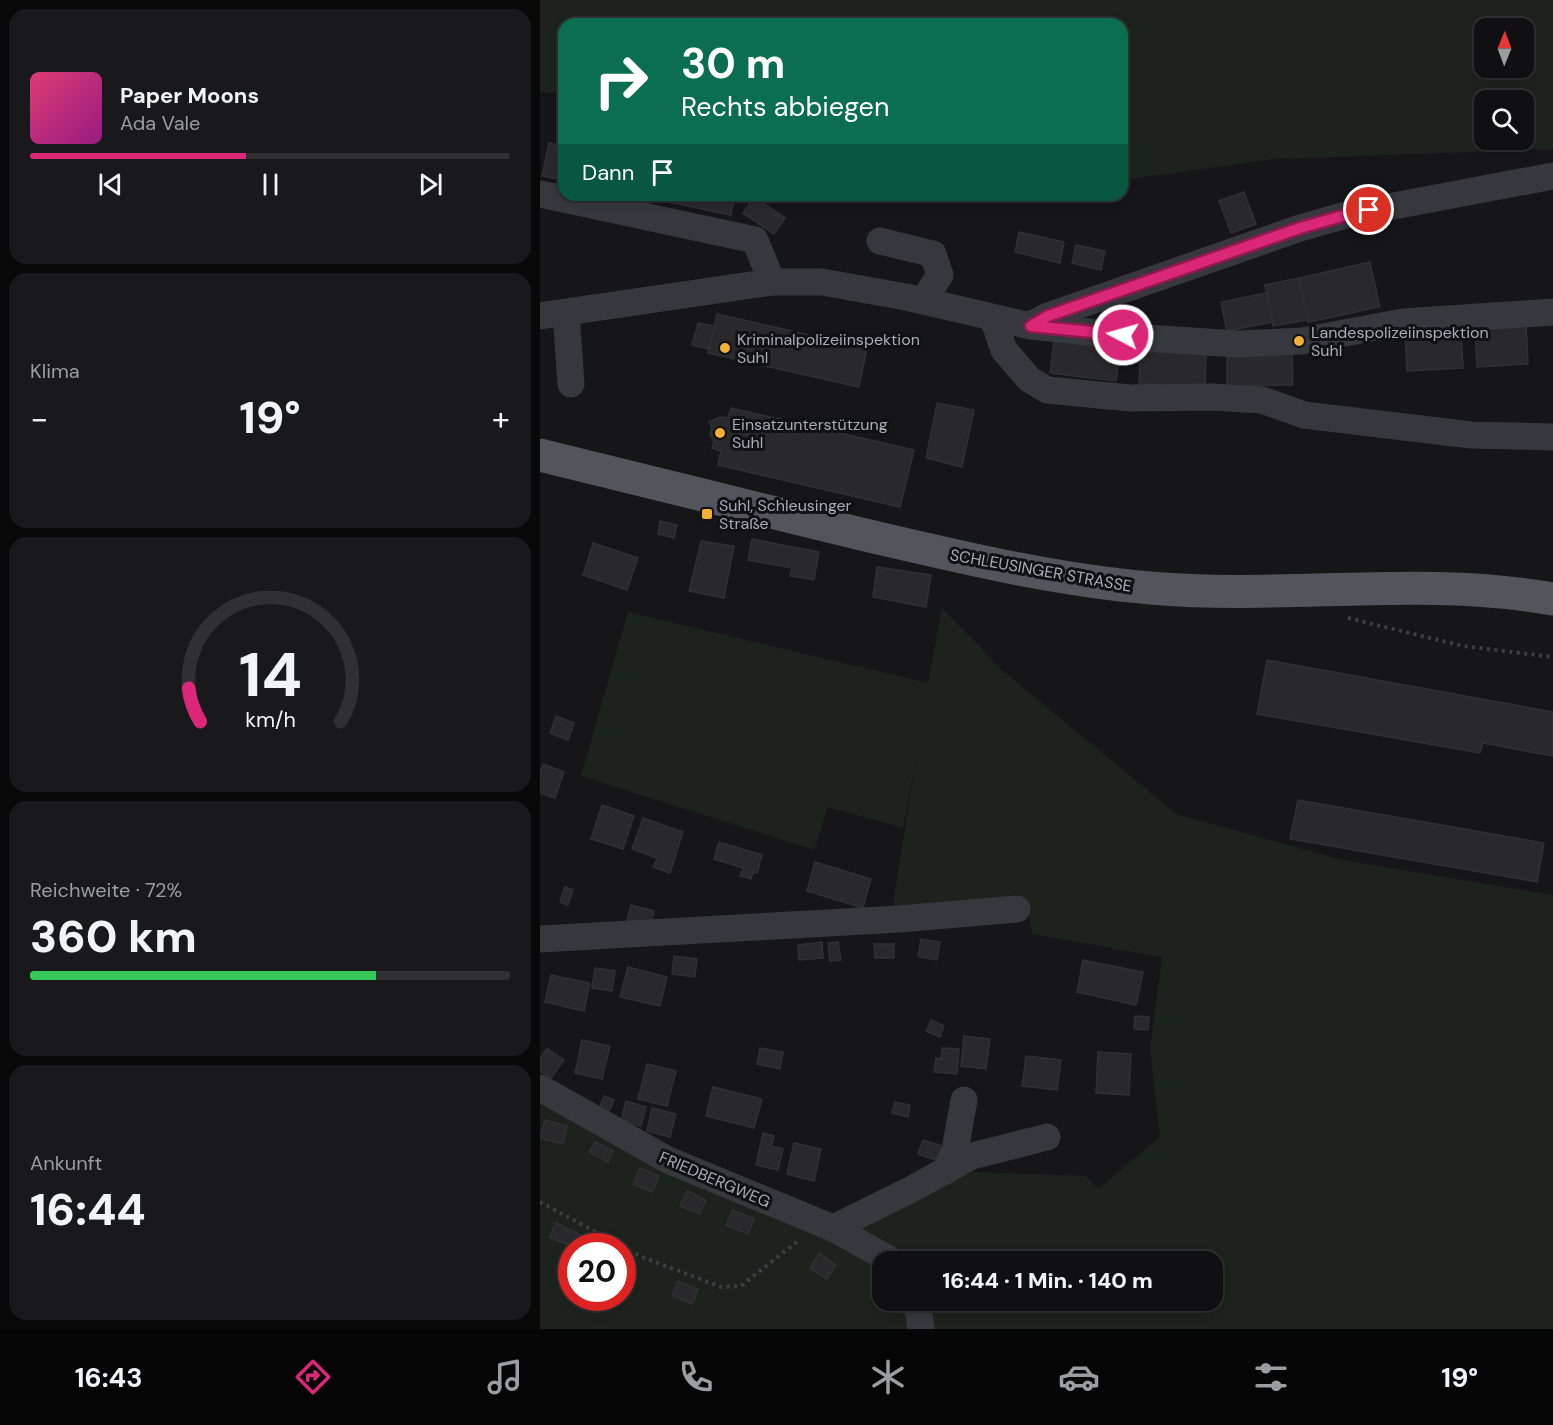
<!DOCTYPE html>
<html lang="de">
<meta charset="utf-8">
<style>
body{margin:0;font-family:"DM Sans",sans-serif;background:#19191b;color:#f1f3f6;height:100vh;display:flex;flex-direction:column;font-size:22px;white-space:nowrap}
*{box-sizing:border-box;margin:0}
p{font-size:20px;color:#9c9d9f}
.icon{flex:none;width:33px;height:33px;fill:none;stroke:currentColor;stroke-width:2;stroke-linecap:round;stroke-linejoin:round}
.map{position:relative;flex:1;overflow:hidden}
.panel{display:flex;flex-direction:column;gap:9px;padding:9px;background:#09090a;width:540px}
.panel>*{flex:none}
.hud{position:absolute;left:18px;top:18px;width:570px;height:183px;border-radius:18px;box-shadow:0 3px 9px #0003,0 0 0 2px #303032;background:#0b6e4f;color:#fff;overflow:hidden}
.needle{width:39px;rotate:1deg}
.fabs{position:absolute;left:934px;top:18px;display:grid;gap:12px}
.fabs a{display:grid;place-items:center;width:60px;height:60px;border-radius:12px;background:#101012;box-shadow:0 3px 9px #0003,0 0 0 2px #303032;font-size:30px}
.speed{position:absolute;left:18px;top:1233px;display:flex;gap:12px;font-size:30px;font-weight:700;text-align:center}
.speed>*{display:grid;place-content:center;width:78px;height:78px;border-radius:50%;background:#101012;box-shadow:0 3px 9px #0003,0 0 0 2px #303032;line-height:1}
.speed .limit{border:9px solid #d22;background:#fff;color:#111}
.pin{position:absolute;display:grid;place-items:center;width:51px;height:51px;color:#fff;margin:-26px;border:3px solid #fff;border-radius:50%;box-shadow:0 2px 6px #0007}
.me{position:absolute;width:66px;margin:-33px;rotate:276deg;stroke-linejoin:round;filter:drop-shadow(0 0 4px #0008)}
.turn{display:flex;align-items:center;gap:21px;height:126px;padding:0 24px;font-size:27px}
.turn .icon{width:78px;height:78px;stroke-width:2.5}
.turn b{display:block;font-size:42px;line-height:51px}
.then{display:flex;align-items:center;height:57px;padding:0 24px;background:#0003;gap:12px;font-size:22px}
.big{font-size:45px;font-weight:800;line-height:1.1}
.panel .tile{flex:1;display:flex;flex-direction:column;justify-content:center;gap:9px;min-width:0;padding:0 21px;border-radius:18px;background:#19191b}
.panel .dial{align-items:center;gap:0}
.dial svg{height:156px;overflow:visible;fill:none;stroke:#303032;stroke-width:7;stroke-linecap:round;text-anchor:middle}
.dial text{fill:#f1f3f6;stroke:none}
.song{display:flex;align-items:center;gap:18px}
.cover{width:72px;height:72px;border-radius:9px;background:linear-gradient(135deg,hsl(340 70% 55%),hsl(310 70% 35%))}
.played{height:6px;border-radius:3px;background:linear-gradient(90deg,#db2777 45%,#303032 45%)}
.keys{display:flex;justify-content:space-around;direction:ltr}
.heat{display:flex;justify-content:space-between;align-items:center;font-size:33px;direction:ltr}
.charge{height:9px;border-radius:4px;background:linear-gradient(90deg,#34c759 72%,#303032 0)}
.trip{position:absolute;left:332px;top:1251px;width:351px;height:60px;border-radius:18px;background:#101012;box-shadow:0 3px 9px #0003,0 0 0 2px #303032;font-weight:800;line-height:60px;text-align:center}
.menu{display:flex;height:96px;justify-content:space-around;align-items:center;background:#060607;color:#9c9d9f}
.menu .icon{width:42px;height:42px}
.menu .selected{color:#db2777}
.menu b{font-size:27px;color:#f1f3f6}
main{display:flex;flex:1;min-height:0}
.map>svg:first-child{display:block}
.green{fill:#1c231d;fill-rule:evenodd}
.building{fill:#29292c;stroke:#303034;stroke-width:1.5}
.lines{fill:none;stroke-linecap:round;stroke-linejoin:round}
.path{stroke:#3d3f44;stroke-width:4;stroke-dasharray:3 4.5;stroke-linecap:butt}
.minor{stroke:#37383d;stroke-width:27}
.major{stroke:#53555c;stroke-width:33}
.route-casing{stroke:#8e194d;stroke-width:15}
.route{stroke:#db2777;stroke-width:10}
.poi-dot{fill:#f2b134;stroke:#111113;stroke-width:2}
.labels{text-anchor:middle;stroke-width:6;stroke-linejoin:round;paint-order:stroke}
.poi-label{font-size:16px;fill:#a8adb8;stroke:#111113;text-anchor:start}
.street-label{font-size:16px;fill:#a8adb8;stroke:#111113}
</style>
<main>
<section class="panel">
<div class="tile">
<div class="song"><i class="cover"></i><div><b>Paper Moons</b><p>Ada Vale</p></div></div>
<div class="played"></div>
<div class="keys"><svg class="icon" aria-label="previous" viewBox="0 0 24 24"><path d="M18 5L8 12l10 7zM5 5v14"/></svg><svg class="icon" aria-label="pause" viewBox="0 0 24 24"><path d="M8 5v14M16 5v14"/></svg><svg class="icon" aria-label="next" viewBox="0 0 24 24"><path d="M6 5l10 7-10 7zM19 5v14"/></svg></div>
</div>
<div class="tile"><p>Klima</p>
<div class="heat"><a>−</a><b class="big">19°</b><a>+</a></div>
</div>
<div class="tile dial"><svg viewBox="0 0 100 80">
<path d="M14 69A42 42 0 1 1 86 69"/>
<path d="M14 69A42 42 0 0 1 8 52" stroke="#db2777"/>
<text x="50" y="56" font-size="32" font-weight="700">14</text>
<text x="50" y="72" font-size="11">km/h</text>
</svg></div>
<div class="tile"><p>Reichweite · 72%</p><b class="big">360 km</b><div class="charge"></div></div>
<div class="tile"><p>Ankunft</p><b class="big">16:44</b></div>
</section>
<div class="map">
<svg width="1013" height="1329" viewBox="0 0 1013 1329">
<rect width="100%" height="100%" fill="#161618"/>
<!-- green -->
<g class="green">
<path d="M0,0h1013v149l-279,10 -152,21v-156h-558v70l-24,-2zM984,28v40h-39v-40zM945,100h39v40h-39z"/>
<path d="M402,608l59,61 175,145 167,46 210,35v434h-1013v-241l280,135 126,-52 140,5 12,13 62,-52 -10,-87 12,-93 -130,-23 -4,-31 -136,7 24,-151 -13,69 -75,-21 -14,43 -233,-74 47,-164 300,71zM32,1246h50v52h-50zM342,1262h330v38h-330z"/>
</g>
<!-- building -->
<g class="building">
<path d="M9,143l15,3v34l-22,-4z"/>
<path d="M704,192l12,32 -25,9 -12,-32z"/>
<path d="M96,195h99l-4,20z"/>
<path d="M214,197l31,21 -11,16 -31,-21z"/>
<path d="M479,232l45,10 -4,21 -45,-11z"/>
<path d="M536,245l29,6 -4,19 -29,-7z"/>
<path d="M830,262l10,45 -72,15 -9,-44z"/>
<path d="M759,278l9,42 -35,6 -8,-41z"/>
<path d="M727,293l6,29 -46,9 -6,-29z"/>
<path d="M177,314l150,34 -8,39 -151,-34z"/>
<path d="M158,323l17,3 -6,23 -17,-4z"/>
<path d="M986,325l2,39 -51,3 -2,-39z"/>
<path d="M921,329l2,39 -56,3 -2,-39z"/>
<path d="M514,341l66,8 -4,32 -66,-8z"/>
<path d="M600,351l66,3 -1,33 -66,-3z"/>
<path d="M752,353l1,32 -66,1v-31z"/>
<path d="M397,403l37,7 -12,57 -36,-9z"/>
<path d="M191,408l183,42 -14,57 -182,-42 3,-14 -9,-3 2,-6 -4,-7 2,-8 -3,-5 11,-5 8,1z"/>
<path d="M120,521l17,4 -3,13 -16,-4z"/>
<path d="M212,539l67,13 -5,28 -24,-4 2,-8 -44,-8z"/>
<path d="M161,541l33,5 -10,52 -35,-7z"/>
<path d="M53,543l45,15 -11,32 -44,-15z"/>
<path d="M337,567l54,8 -5,32 -53,-10z"/>
<path d="M727,660l286,52v44l-70,-13 -3,10 -223,-39z"/>
<path d="M16,716l18,7 -6,17 -18,-7z"/>
<path d="M3,764l21,8 -9,26 -15,-5v-20z"/>
<path d="M758,800l246,43 -7,39 -247,-43z"/>
<path d="M62,805l32,11 -11,33 -32,-10z"/>
<path d="M103,818l40,14 -13,41 -17,-6 4,-9 -25,-9z"/>
<path d="M179,842l43,13 -5,18 -4,-1 -2,7 -11,-3 3,-8 -29,-9z"/>
<path d="M275,862l56,17 -8,29 -56,-17z"/>
<path d="M25,887l8,3 -5,15 -8,-3z"/>
<path d="M91,905l23,6 -4,16 -23,-6z"/>
<path d="M381,939l19,3 -3,18 -19,-3z"/>
<path d="M282,942l1,16 -24,2 -1,-15z"/>
<path d="M298,942l3,18 -11,1 -2,-18z"/>
<path d="M334,944h20v14h-19z"/>
<path d="M134,956l23,3 -2,18 -23,-3z"/>
<path d="M543,960l60,12 -7,33 -59,-13z"/>
<path d="M88,967l39,10 -7,29 -40,-9z"/>
<path d="M55,968l20,3 -3,20 -20,-3z"/>
<path d="M11,975l39,8 -6,28 -39,-9z"/>
<path d="M595,1016l14,1 -1,13 -14,-1z"/>
<path d="M391,1020l13,6 -4,11 -14,-6z"/>
<path d="M424,1036l26,3 -4,30 -25,-3z"/>
<path d="M42,1040l28,6 -8,33 -27,-6z"/>
<path d="M7,1048l17,12 -13,18 -11,-7v-13z"/>
<path d="M220,1048l23,4 -3,17 -23,-5z"/>
<path d="M402,1048l17,1 -2,25 -23,-2 2,-14 5,1z"/>
<path d="M558,1052l33,2 -2,41 -33,-2z"/>
<path d="M486,1056l35,4 -4,30 -35,-4z"/>
<path d="M107,1064l29,7 -9,35 -29,-7z"/>
<path d="M173,1087l49,12 -8,29 -48,-12z"/>
<path d="M64,1096l10,4 -5,12 -10,-4z"/>
<path d="M86,1101l20,6 -5,19 -20,-5z"/>
<path d="M355,1102l15,3 -2,12 -16,-4z"/>
<path d="M112,1108l24,6 -6,23 -23,-6z"/>
<path d="M5,1120l22,6 -4,18 -23,-6z"/>
<path d="M223,1133l11,3 -3,10 12,3 -5,21 -22,-5z"/>
<path d="M383,1140l19,6 -6,14 -18,-6z"/>
<path d="M55,1142l18,9 -5,11 -19,-10z"/>
<path d="M254,1143l27,6 -7,32 -27,-7z"/>
<path d="M100,1168l19,8 -7,16 -19,-8z"/>
<path d="M147,1191l19,9 -6,14 -20,-8z"/>
<path d="M193,1210l21,9 -6,15 -22,-9z"/>
<path d="M16,1223l23,11 -6,12 -24,-9z"/>
<path d="M279,1253l17,12 -9,14 -17,-11z"/>
<path d="M138,1281l20,9 -6,14 -20,-9z"/>
</g>
<g class="lines">
<!-- path -->
<g class="path">
<path d="M808,618l115,28 90,11"/>
<path d="M0,1202l82,44"/>
<path d="M82,1247l20,10 79,30 20,-1 58,-46"/>
</g>
<!-- minor -->
<g class="minor">
<path d="M0,194l215,46 17,42"/>
<path d="M340,241l53,13 7,21 -17,26"/>
<path d="M26,313l5,71"/>
<path d="M0,316l232,-34h50l84,15 125,29 115,12 92,6 64,-3 101,-19 150,-10"/>
<path d="M453,318l11,32 25,29 18,11 83,8 83,-1 49,3 42,15 167,20 82,2"/>
<path d="M491,325l17,-9 252,-88 46,-13 207,-39"/>
<path d="M0,939l359,-20 118,-10"/>
<path d="M0,1088l128,72 165,68 61,34"/>
<path d="M406,1171l9,-21 9,-50"/>
<path d="M293,1228l77,-38 62,-34 75,-19"/>
<path d="M377,1300l4,29"/>
</g>
<!-- major -->
<path class="major" d="M0,455c107,26 214,53 321,79 95,22 192,46 290,54 134,12 269,-13 402,11"/>
</g>
<g class="lines">
<defs>
<path id="route" d="M583,335l-92,-9 17,-10 252,-88 46,-13 23,-5"/>
</defs>
<!-- route casing -->
<use href="#route" class="route-casing"/>
<!-- route -->
<use href="#route" class="route"/>
</g>
<!-- markers -->
<g class="poi-dot">
<circle cx="759" cy="341" r="6"/>
<circle cx="185" cy="348" r="6"/>
<circle cx="180" cy="433" r="6"/>
<rect x="161" y="508" width="12" height="12" rx="3"/>
</g>
<g class="labels">
<!-- poi labels -->
<g class="poi-label">
<text x="771" y="338">Landespolizeiinspektion<tspan x="771" dy="18">Suhl</tspan></text>
<text x="197" y="345">Kriminalpolizeiinspektion<tspan x="197" dy="18">Suhl</tspan></text>
<text x="192" y="430">Einsatzunterstützung<tspan x="192" dy="18">Suhl</tspan></text>
<text x="179" y="511">Suhl, Schleusinger<tspan x="179" dy="18">Straße</tspan></text>
</g>
<!-- street labels -->
<g class="street-label">
<text transform="translate(501 570) rotate(10)" y="6">SCHLEUSINGER STRASSE</text>
<text transform="translate(175 1179) rotate(23)" y="6">FRIEDBERGWEG</text>
</g>
</g>
</svg>
<div class="fabs">
<a><svg class="needle" viewBox="-14 -14 28 28"><path d="M0-13l5 13h-10z" fill="#e53935"/><path d="M0 13l5-13h-10z" fill="#9c9d9f"/></svg></a>
<a><svg class="icon" aria-label="search" viewBox="0 0 24 24"><circle cx="10" cy="10" r="6"/><path d="M15 15l6 6"/></svg></a>
</div>
<div class="speed"><div class="limit">20</div></div>
<div class="pin" style="left:829px;top:210px;background:#d93025"><svg class="icon" aria-label="arrive" viewBox="0 0 24 24"><path d="M6 21V4h12l-3 4 3 4H6"/></svg></div>
<svg class="me" style="left:583px;top:335px" viewBox="-20 -20 40 40"><circle r="17" fill="#db2777" stroke="#fff" stroke-width="3"/><path d="M0-11L8 9 0 5-8 9z" fill="#fff"/></svg>
<div class="trip">16:44 · 1 Min. · 140 m</div>
<div class="hud">
<div class="turn"><svg class="icon" aria-label="right" viewBox="0 0 24 24"><path d="M7 20v-9h11M14 6l5 5-5 5"/></svg><div><b>30 m</b>Rechts abbiegen</div></div>
<div class="then">Dann<svg class="icon" aria-label="arrive" viewBox="0 0 24 24"><path d="M6 21V4h12l-3 4 3 4H6"/></svg></div>
</div>
</div>
</main>
<nav class="menu">
<b>16:43</b>
<svg class="icon selected" aria-label="directions" viewBox="0 0 24 24"><path d="M12 3l9 9-9 9-9-9zM9 14v-3h6M13 9l2 2-2 2"/></svg>
<svg class="icon" aria-label="music" viewBox="0 0 24 24"><path d="M9 18V5l10-2v13"/><circle cx="6" cy="18" r="3"/><circle cx="16" cy="16" r="3"/></svg>
<svg class="icon" aria-label="phone" viewBox="0 0 24 24"><path d="M5 4h4l2 5-3 2q2 4 5 5l2-3 5 2v4C11 20 4 13 5 4z"/></svg>
<svg class="icon" aria-label="climate" viewBox="0 0 24 24"><path d="M12 3v18M4 7l16 10M4 17L20 7"/></svg>
<svg class="icon" aria-label="car" viewBox="0 0 24 24"><path d="M5 17H2v-5l4-1 3-4h7l3 4 3 1v5h-3M9 17h6M6 11h13"/><circle cx="7" cy="17" r="2"/><circle cx="17" cy="17" r="2"/></svg>
<svg class="icon" aria-label="filters" viewBox="0 0 24 24"><path d="M4 7h16M4 17h16"/><circle cx="9" cy="7" r="2"/><circle cx="15" cy="17" r="2"/></svg>
<b>19°</b>
</nav>
